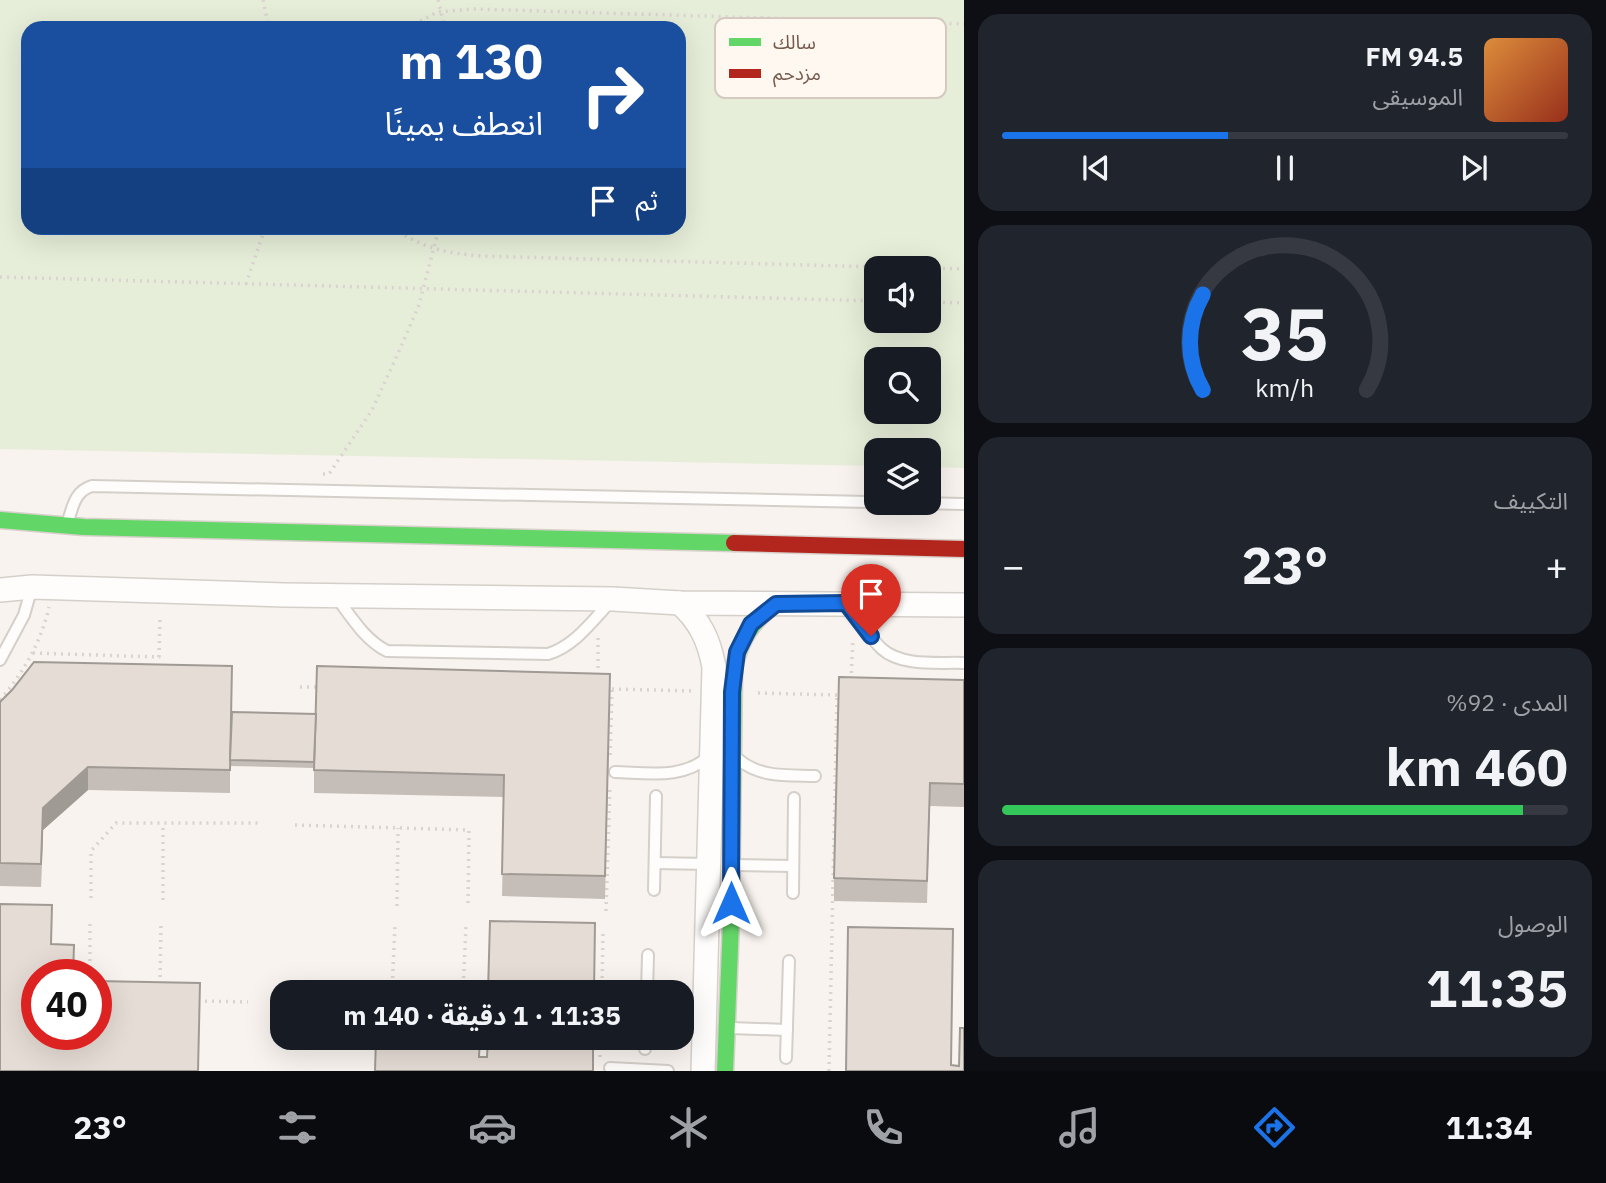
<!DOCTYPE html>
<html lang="ar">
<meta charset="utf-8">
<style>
body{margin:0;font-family:"IBM Plex Sans","Noto Sans Arabic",sans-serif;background:#20242c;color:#f1f3f6;direction:rtl;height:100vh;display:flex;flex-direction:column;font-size:26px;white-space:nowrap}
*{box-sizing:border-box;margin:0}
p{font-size:23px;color:#9ea1a6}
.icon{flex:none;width:38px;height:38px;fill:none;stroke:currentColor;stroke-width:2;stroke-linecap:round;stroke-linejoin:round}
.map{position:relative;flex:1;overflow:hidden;direction:ltr}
.drawer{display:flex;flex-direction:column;gap:14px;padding:14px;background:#0d0f14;width:642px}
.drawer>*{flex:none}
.hud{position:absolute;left:21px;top:21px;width:665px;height:214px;border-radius:21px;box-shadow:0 7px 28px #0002;direction:rtl;background:#1a4fa0;color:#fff;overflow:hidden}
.tools{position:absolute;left:864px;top:256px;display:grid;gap:14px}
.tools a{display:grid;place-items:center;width:77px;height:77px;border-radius:14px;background:#171b24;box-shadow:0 7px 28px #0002;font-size:35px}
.speed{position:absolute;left:21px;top:959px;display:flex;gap:14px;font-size:35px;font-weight:700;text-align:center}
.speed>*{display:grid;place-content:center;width:91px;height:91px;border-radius:50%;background:#171b24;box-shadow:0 7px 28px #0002;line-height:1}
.speed .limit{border:10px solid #d22;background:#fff;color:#111}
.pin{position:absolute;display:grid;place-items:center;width:60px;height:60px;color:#fff;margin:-72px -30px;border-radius:50% 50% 50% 0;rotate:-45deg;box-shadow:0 0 7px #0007}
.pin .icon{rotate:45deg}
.me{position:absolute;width:77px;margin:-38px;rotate:0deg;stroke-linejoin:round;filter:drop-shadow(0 0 5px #0008)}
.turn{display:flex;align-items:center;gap:24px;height:147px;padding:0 28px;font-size:32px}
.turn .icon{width:91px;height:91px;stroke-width:2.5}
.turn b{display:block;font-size:49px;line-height:60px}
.then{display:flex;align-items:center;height:66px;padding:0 28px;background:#0003;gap:14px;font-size:26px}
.big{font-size:52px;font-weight:700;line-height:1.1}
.drawer .widget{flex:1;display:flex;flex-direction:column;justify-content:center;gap:10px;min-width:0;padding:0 24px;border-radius:21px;background:#20242c}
.drawer .dial{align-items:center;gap:0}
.dial svg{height:182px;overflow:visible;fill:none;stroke:#363941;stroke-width:7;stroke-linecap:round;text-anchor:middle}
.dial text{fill:#f1f3f6;stroke:none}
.song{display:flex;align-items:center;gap:21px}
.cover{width:84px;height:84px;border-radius:10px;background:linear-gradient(135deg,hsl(30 70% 55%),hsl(10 70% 35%))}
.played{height:7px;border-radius:4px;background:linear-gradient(90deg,#1a73e8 40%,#363941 40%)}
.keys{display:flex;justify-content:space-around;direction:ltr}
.heat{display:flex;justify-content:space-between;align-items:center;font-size:38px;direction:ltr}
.charge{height:10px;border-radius:5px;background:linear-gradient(90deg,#34c759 92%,#363941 0)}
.trip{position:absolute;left:270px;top:980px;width:424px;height:70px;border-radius:21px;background:#171b24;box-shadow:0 7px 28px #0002;font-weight:700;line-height:70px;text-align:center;direction:rtl}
.dock{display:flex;height:112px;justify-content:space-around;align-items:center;background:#090b0e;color:#9ea1a6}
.dock .icon{width:49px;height:49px}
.dock .selected{color:#1a73e8}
.dock b{font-size:32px;color:#f1f3f6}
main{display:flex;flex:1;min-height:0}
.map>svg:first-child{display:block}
.green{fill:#e6eed9;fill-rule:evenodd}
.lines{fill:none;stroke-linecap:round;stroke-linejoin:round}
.lane-casing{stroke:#d5cfc9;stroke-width:14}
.street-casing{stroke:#d5cfc9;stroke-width:26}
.fast-casing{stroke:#d8d0ca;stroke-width:19}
.jam-casing{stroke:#d8d0ca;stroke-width:19}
.path{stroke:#dad3d0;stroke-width:3.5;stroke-dasharray:2 5;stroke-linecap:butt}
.lane{stroke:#fefdfc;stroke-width:10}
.street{stroke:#fefdfc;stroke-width:23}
.fast{stroke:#63d668;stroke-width:16}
.jam{stroke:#b3261e;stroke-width:16}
.wall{fill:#c5bdb7}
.shaded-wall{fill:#a09a95}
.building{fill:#e5dcd5;stroke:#a09a95;stroke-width:2}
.route-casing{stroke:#114b97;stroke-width:18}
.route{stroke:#1a73e8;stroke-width:12}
.key{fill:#fff8f1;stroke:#d6c9c0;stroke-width:2}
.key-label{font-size:19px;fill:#775a4d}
</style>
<main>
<section class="drawer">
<div class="widget">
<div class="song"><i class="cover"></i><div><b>94.5 FM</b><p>الموسيقى</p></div></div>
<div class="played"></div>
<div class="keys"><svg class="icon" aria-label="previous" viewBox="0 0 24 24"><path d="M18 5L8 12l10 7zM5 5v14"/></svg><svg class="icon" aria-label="pause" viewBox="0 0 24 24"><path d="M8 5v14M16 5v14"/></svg><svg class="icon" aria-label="next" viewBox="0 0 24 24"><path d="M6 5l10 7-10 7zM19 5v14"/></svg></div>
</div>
<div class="widget dial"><svg viewBox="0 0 100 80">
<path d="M14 69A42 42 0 1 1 86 69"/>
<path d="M14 69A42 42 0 0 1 14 27" stroke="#1a73e8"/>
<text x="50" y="56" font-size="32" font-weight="700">35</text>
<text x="50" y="72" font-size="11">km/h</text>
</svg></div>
<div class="widget"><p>التكييف</p>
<div class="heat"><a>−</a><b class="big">23°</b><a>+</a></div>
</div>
<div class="widget"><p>المدى · 92%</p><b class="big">460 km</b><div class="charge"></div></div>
<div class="widget"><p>الوصول</p><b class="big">11:35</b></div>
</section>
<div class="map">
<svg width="964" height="1071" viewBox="0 0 964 1071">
<rect width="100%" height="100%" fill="#f8f3ee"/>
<!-- green -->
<path class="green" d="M0,0h964v468l-35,-1v-17h-52v16l-877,-17zM28,28h651v200h-651zM877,268h52v52h-52zM877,359h52v52h-52z"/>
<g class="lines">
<defs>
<g id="lane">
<path d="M68,521c5,-15 7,-30 24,-35l872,18"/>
<path d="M337,598c15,20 28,42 50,53l161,3c27,-8 45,-34 64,-54"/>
<path d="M847,605c11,14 22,32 35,44 20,18 57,13 82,14"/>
<path d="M0,660l24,-45 8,-28"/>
<path d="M738,759c22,19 49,16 77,17"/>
<path d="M615,772c34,1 69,8 95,-17"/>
<path d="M655,863l53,1"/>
<path d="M733,865l60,1"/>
<path d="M654,890l2,-94"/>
<path d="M793,893l1,-95"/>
<path d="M647,992l1,-37"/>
<path d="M681,1026l23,1"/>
<path d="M731,1028l56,2"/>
<path d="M645,1049v-11"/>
<path d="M786,1058l3,-97"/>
<path d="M610,1068l58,3"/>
</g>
<g id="street">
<path d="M0,590l32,-3 252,8 329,4 67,4 284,2"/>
<path d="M680,603c20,18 29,37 34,64l-11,404"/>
</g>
<g id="fast">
<path d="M0,520l84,7 650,16"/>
<path d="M725,1071l6,-149 3,-254c6,-28 18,-47 42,-64"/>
</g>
<path id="jam" d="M734,543l230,6"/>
</defs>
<!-- lane casing -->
<use href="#lane" class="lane-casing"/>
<!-- street casing -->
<use href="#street" class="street-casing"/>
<!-- fast casing -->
<use href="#fast" class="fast-casing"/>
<!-- jam casing -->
<use href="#jam" class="jam-casing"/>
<!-- path -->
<g class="path">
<path d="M263,0l6,28"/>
<path d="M438,0l7,28"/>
<path d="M408,28l29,-16 37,-3 490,15"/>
<path d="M393,228c29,20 53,25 87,28l436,12"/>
<path d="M929,268l35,1"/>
<path d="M0,277l877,24"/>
<path d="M246,284l19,-56"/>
<path d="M929,302l35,1"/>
<path d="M323,474h6l43,-64 28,-61 19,-44 20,-77"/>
<path d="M33,653l126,4 1,-42"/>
<path d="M598,675v-37"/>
<path d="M851,680l2,-41"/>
<path d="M300,687h19"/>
<path d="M606,689h6l-2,70"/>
<path d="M612,689l83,2"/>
<path d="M758,693l79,2"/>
<path d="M0,700c23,-27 41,-57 49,-93"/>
<path d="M295,825l174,5 -1,78"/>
<path d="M91,898v-47l25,-28h144"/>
<path d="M163,900v-77"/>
<path d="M397,906l1,-78"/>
<path d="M606,911l4,-126"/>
<path d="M90,975v-54"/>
<path d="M160,984l1,-62"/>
<path d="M392,992l3,-68"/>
<path d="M463,992l3,-66"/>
<path d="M602,992l1,-63"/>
<path d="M198,1001l50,1"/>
<path d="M600,1057l1,-19"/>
<path d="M829,1071l8,-376"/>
</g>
<!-- lane -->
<use href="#lane" class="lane"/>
<!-- street -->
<use href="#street" class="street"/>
<!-- fast -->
<use href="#fast" class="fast"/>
<!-- jam -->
<use href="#jam" class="jam"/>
</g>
<!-- wall -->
<g class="wall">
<path d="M964,680v127l-34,-1 -3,97 -93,-2v-23z"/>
<path d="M610,696l-5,203 -103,-3 2,-99 -190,-4v-25l-84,-2v27l-142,-3 -45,40 -2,57 -41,-1v-184l232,10 84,2z"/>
</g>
<!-- shaded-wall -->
<path class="shaded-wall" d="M88,767v23l-45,40 -2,57 2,-79z"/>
<!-- building -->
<g class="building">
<path d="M34,662l198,4 -2,104 -142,-3 -45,41 -2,56 -41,-1v-161l12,-12z"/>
<path d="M317,666l293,8 -5,202 -103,-2 2,-99 -190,-5z"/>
<path d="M839,677l125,3v104l-34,-1 -3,98 -93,-3z"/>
<path d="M232,712l84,2 -2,48 -84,-2z"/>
<path d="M0,904l52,1 -1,39 23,1 -1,30h-36v59h12v9h25v-9h22v-53l104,2 -2,88h-198z"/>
<path d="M490,921l105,2 -1,69h-106z"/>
<path d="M848,927l105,2 -2,136 8,1 1,-38h4v43h-118z"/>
<path d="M376,1038h104l-1,19h8l1,-19h105v33h-218z"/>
</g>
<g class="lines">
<defs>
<path id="route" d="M731,903l1,-211 5,-40 14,-28 25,-20 70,-1 25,33"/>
</defs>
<!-- route casing -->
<use href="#route" class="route-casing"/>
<!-- route -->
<use href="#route" class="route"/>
</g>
<!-- legend -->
<rect x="715" y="18" width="231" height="80" rx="10" class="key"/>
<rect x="729" y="38" width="32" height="8" fill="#63d668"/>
<rect x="729" y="69" width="32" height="9" fill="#b3261e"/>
<g class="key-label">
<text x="773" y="49">سالك</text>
<text x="773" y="80">مزدحم</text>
</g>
</svg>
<div class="tools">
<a><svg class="icon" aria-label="sound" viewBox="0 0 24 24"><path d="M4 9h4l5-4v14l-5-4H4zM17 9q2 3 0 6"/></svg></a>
<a><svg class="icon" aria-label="search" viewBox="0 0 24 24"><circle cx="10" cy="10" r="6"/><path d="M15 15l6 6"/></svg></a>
<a><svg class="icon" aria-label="layers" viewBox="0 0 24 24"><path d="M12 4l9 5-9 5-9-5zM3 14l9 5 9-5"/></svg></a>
</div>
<div class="speed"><div class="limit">40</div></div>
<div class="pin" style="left:871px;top:636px;background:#d93025"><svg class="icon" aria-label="arrive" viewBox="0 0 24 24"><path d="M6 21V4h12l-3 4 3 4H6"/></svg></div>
<svg class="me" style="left:731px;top:903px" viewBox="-20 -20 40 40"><path d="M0-17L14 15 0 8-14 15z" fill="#1a73e8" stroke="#fff" stroke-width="4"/></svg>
<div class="trip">11:35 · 1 دقيقة · 140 m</div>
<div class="hud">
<div class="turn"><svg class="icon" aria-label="right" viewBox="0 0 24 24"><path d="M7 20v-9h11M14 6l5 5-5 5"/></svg><div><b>130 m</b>انعطف يمينًا</div></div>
<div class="then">ثم<svg class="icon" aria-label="arrive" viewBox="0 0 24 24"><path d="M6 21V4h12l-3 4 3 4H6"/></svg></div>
</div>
</div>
</main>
<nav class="dock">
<b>11:34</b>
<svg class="icon selected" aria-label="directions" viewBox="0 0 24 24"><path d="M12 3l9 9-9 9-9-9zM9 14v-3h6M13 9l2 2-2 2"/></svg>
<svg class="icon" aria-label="music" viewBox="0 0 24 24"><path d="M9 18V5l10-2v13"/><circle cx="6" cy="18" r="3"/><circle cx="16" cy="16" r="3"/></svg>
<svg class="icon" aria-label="phone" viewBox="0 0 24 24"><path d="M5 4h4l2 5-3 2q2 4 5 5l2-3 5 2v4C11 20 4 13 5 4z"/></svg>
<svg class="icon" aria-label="climate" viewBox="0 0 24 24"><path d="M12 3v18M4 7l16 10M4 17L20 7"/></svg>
<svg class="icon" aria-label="car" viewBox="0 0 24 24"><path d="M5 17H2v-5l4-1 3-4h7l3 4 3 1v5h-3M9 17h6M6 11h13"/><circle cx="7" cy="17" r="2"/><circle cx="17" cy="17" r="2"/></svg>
<svg class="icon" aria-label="filters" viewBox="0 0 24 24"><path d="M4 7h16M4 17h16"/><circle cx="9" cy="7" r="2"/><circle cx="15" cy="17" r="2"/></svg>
<b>23°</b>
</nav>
